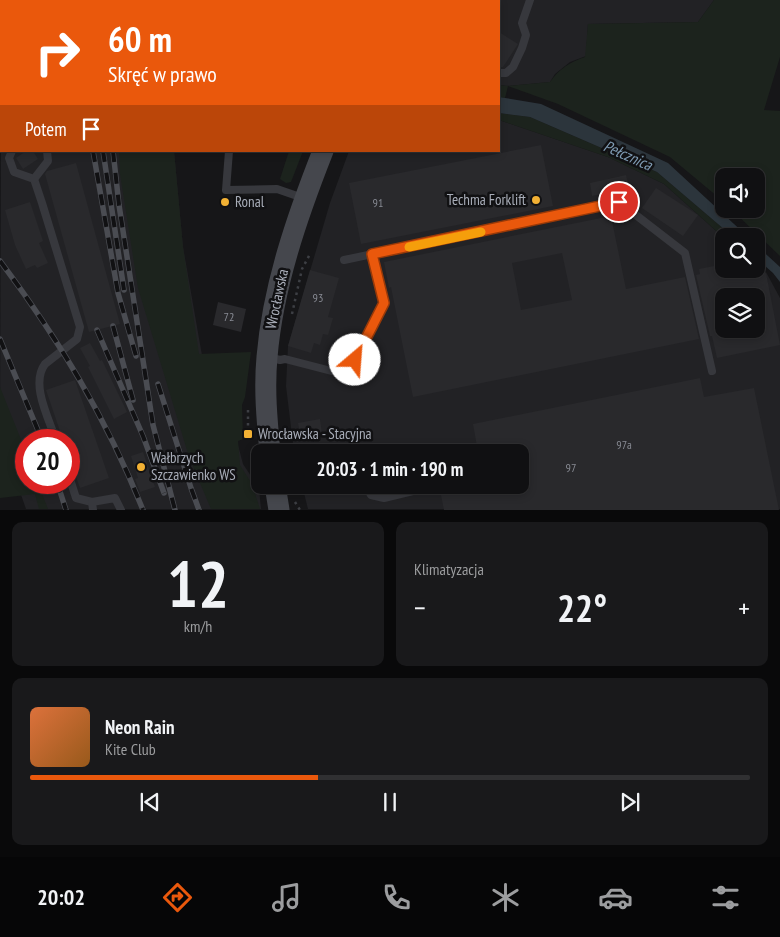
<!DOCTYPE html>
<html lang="pl">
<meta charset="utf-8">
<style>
body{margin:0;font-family:"PT Sans Narrow",sans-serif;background:#19191b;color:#f1f3f6;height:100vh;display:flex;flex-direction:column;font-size:19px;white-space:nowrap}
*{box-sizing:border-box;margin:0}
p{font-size:16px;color:#9c9d9f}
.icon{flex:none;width:28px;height:28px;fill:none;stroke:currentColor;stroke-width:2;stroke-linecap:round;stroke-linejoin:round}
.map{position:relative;height:510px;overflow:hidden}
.side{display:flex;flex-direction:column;gap:12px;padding:12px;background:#09090a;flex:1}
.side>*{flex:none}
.banner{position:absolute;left:0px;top:0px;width:500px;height:152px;box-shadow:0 2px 8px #0003,0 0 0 1px #303032;background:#ea580c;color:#fff;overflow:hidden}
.buttons{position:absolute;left:715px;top:168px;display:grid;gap:10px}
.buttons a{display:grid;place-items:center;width:50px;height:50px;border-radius:10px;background:#101012;box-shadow:0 2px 8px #0003,0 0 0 1px #303032;font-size:25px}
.speed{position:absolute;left:15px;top:429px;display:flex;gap:10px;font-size:25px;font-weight:700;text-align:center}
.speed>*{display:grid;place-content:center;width:65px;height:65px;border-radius:50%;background:#101012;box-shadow:0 2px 8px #0003,0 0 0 1px #303032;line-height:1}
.speed .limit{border:8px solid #d22;background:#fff;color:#111}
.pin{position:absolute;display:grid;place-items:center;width:42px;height:42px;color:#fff;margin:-21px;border:2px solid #fff;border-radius:50%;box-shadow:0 1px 5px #0007}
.me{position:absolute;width:55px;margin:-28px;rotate:27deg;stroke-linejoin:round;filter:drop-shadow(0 0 4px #0008)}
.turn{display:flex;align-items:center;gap:18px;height:105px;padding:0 25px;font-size:22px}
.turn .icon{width:65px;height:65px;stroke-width:2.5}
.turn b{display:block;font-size:35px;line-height:42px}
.then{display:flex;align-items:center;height:48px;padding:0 25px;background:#0003;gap:10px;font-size:19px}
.big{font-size:38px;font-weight:800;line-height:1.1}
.side .card{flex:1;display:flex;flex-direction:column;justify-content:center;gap:8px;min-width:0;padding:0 18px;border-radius:10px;background:#19191b}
.side .dial{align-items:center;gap:0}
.dial b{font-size:65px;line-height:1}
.song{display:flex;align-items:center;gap:15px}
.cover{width:60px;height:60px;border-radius:8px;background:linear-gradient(135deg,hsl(20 70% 55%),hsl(30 70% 35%))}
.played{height:5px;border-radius:2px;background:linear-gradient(90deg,#ea580c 40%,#303032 40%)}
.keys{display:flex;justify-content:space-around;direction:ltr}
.heat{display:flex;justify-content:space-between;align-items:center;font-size:28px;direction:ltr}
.side .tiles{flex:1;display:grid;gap:12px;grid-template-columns:1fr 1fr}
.card:last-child{grid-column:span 2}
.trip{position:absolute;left:251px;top:444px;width:278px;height:50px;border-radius:10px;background:#101012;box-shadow:0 2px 8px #0003,0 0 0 1px #303032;font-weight:800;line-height:50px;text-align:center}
.menu{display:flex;height:80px;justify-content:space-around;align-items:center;background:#060607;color:#9c9d9f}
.menu .icon{width:35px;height:35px}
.menu .on{color:#ea580c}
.menu b{font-size:22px;color:#f1f3f6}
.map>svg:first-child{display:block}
.built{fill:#222225;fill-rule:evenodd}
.green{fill:#1c231d}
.water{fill:#2c353c}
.building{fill:#29292c;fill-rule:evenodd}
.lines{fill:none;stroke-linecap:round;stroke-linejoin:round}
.path{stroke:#3d3f44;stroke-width:2.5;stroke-dasharray:2.5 4;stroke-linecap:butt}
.service{stroke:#37383d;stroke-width:8}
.secondary{stroke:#45474d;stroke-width:21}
.rail-casing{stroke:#4a4c52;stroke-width:5.5}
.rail{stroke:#111113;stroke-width:4;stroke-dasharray:11;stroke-linecap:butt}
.route-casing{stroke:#983908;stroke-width:12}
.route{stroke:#ea580c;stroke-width:9}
.slow{stroke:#f59e0b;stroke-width:9}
.poi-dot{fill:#f2b134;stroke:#111113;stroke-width:2}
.labels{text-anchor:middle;stroke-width:5;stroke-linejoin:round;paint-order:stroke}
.number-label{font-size:12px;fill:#888b94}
.poi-label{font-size:15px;fill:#a8adb8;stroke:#111113;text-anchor:start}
.street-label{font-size:15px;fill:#a8adb8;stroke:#111113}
.water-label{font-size:16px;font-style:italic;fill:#7f9bb3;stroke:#111113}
</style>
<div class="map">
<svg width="780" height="510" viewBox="0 0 780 510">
<rect width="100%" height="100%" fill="#161618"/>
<!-- built -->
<g class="built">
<path d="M434,0h280l-16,22 -110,2 -2,32 -16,6 -15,12 -5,8 -43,4 -8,-1v-84h-66z"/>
<path d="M499,120l109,37 56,27 60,54v31h32v-4l10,7 14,26v211h-472l-6,-24h218v-33h-226l-8,-66 2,-40 42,-143 19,-52h150zM724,296h32v33h-32z"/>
<path d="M1,136v15h173l9,96 20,114 26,50 14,53 16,24 2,21h-235l-26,-74zM26,440h43v42h-43z"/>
</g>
<!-- green -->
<g class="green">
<path d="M714,0h66v57l-16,53 16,1v145l-49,-47h25v-33h-32v26l-54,-45 -112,-53 -50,-18 -3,12 -6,-1v-12l8,1 43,-4c9,-13 20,-20 35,-25l3,-33 110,-2z"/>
<path d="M499,113l31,4 127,55 75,64h-8v2l-60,-54 -56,-27 -109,-37z"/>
<path d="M119,151h55l9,96 16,107 52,-2 -6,45 -3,8 1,34 -5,2 2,24 12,19 8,25h-49l-22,-52 -51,-169 -18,-114z"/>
<path d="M289,151h14l-12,31 -5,1 -6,-4z"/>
<path d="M0,387l26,65v30l12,1 10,26h-9l-4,-15 -35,4z"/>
</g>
<!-- water -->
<g class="water">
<path d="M499,97l42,7 127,59 79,73h-15l-75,-64 -127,-55 -31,-4z"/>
<path d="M756,245l24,22v15l-7,-9 -17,-15z"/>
</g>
<!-- building -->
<g class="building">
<path d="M499,32l19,12 -15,23h-4z"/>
<path d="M541,145l12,61 -192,38 -12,-61z"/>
<path d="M26,151h7l5,8 -15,10 -7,-11z"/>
<path d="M76,163l44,161 -31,8 -44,-158 2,-3z"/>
<path d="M626,175l3,13 -37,8 -2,-13z"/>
<path d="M656,188l42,27 -15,21 -41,-28z"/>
<path d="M30,202l13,39 -4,2 9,20 -11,5 -2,-3 -9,4 -11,-24 -10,-35z"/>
<path d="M611,216l15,73 59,-12 14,62 -286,58 -22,-110 -2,1 -5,-26zM562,253l10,47 -51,10 -9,-47z"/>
<path d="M724,264v5h20l2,8 20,-4 14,72 -63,13 -5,-22h-2l-14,-61 4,-1 -1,-5zM724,296h32v33h-32z"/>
<path d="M310,270l29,8 -11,39 5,1 -5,17 -5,-1 -3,11 -6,-2 -3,10 -23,-7z"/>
<path d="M218,302l28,7 -5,23 -28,-7z"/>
<path d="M90,343l10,18 2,-1 25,52 -13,7 -26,-52 2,-1 -10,-18z"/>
<path d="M700,378l4,19 50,-9 25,122h-335l-5,-25h81v-33h-42l-5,-28z"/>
<path d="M75,380l34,98 -29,10 -11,-31v-17h-6l-17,-50z"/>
<path d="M320,419l2,15 -21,4 -3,-15z"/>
<path d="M143,452l12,35 -15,5 -5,-13 3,-1 -7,-22z"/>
</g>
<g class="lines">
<!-- path -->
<g class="path">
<path d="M424,1l1,-1"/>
<path d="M292,314l10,-45 8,-15"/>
<path d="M248,410v24l2,7"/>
<path d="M257,463l3,9"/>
<path d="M295,502l5,8"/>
</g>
<!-- service -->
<g class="service">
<path d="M447,1l1,-1"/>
<path d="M499,73h7l7,-6 9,-19 4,-13 -4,-12 8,-23"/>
<path d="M12,151l-3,7 5,14 20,7 8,24 38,124 -3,12 -32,25c-15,20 4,55 11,76"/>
<path d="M229,151l-3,39 51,-1 26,9"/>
<path d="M34,179l14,-18 -1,-10"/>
<path d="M344,260l275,-58 66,51 27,118"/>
<path d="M268,357l12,3 5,-1 62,16 37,-72 -12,-49"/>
<path d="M69,476l7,22 16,4"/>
<path d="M365,485l6,10 13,3 33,-8"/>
<path d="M93,510l-1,-8 23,-4 6,12"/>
</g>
<!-- secondary -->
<g class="secondary">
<path d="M404,1l1,-1"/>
<path d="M270,452c-3,-31 -6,-63 -3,-95 6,-71 30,-140 56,-206"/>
<path d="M275,485l4,25"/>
</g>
<defs>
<g id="rail">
<path d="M125,1l1,-1"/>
<path d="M93,151l25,142 18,63"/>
<path d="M103,151l21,139"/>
<path d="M113,151l6,54 34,220 22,85"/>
<path d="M0,261c59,79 106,156 143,249"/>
<path d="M113,326l20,74"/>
<path d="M97,330l46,106 21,57"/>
<path d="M0,339l42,101"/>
<path d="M158,384l33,104 8,22"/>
<path d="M57,482l9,28"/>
</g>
</defs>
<!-- rail casing -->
<use href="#rail" class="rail-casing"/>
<!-- rail -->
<use href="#rail" class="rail"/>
</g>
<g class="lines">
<defs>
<path id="route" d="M355,360l29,-57 -12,-49 247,-52"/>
</defs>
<!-- route casing -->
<use href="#route" class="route-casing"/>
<!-- route -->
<use href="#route" class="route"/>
<!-- slow -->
<path class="slow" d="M409,247l72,-15"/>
</g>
<!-- markers -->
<g class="poi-dot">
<circle cx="536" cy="200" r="5"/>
<circle cx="225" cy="202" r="5"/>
<rect x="243" y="429" width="10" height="10" rx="2.5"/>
<circle cx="141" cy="467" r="5"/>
</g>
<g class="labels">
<!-- number labels -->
<g class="number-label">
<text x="378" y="207">91</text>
<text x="318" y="302">93</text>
<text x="229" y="321">72</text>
<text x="624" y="449">97a</text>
<text x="571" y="472">97</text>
</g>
<!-- poi labels -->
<g class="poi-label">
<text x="526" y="205" text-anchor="end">Techma Forklift</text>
<text x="235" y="207">Ronal</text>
<text x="258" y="439">Wrocławska - Stacyjna</text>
<text x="151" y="463">Wałbrzych<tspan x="151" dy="17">Szczawienko WS</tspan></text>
</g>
<!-- street labels -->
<g class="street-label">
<text transform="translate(277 299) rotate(-78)" y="5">Wrocławska</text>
</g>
<!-- water labels -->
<g class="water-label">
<text transform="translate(628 155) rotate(24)" y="6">Pełcznica</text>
</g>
</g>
</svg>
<div class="buttons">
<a><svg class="icon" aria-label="sound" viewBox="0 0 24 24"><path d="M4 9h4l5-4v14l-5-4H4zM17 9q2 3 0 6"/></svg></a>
<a><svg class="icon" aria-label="search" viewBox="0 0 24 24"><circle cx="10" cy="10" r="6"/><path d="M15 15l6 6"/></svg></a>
<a><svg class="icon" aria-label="layers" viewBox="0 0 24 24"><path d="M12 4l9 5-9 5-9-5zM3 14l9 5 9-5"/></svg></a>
</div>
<div class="speed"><div class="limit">20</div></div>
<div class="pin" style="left:619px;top:202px;background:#d93025"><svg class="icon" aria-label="arrive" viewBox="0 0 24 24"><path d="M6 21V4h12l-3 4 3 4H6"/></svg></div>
<svg class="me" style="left:355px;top:360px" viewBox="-20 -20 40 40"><circle r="19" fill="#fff"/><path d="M0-13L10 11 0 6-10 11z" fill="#ea580c"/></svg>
<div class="trip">20:03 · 1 min · 190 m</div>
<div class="banner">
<div class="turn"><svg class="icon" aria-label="right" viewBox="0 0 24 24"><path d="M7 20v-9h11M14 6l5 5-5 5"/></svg><div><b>60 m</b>Skręć w prawo</div></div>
<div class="then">Potem<svg class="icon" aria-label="arrive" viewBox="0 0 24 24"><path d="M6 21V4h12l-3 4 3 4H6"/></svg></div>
</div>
</div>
<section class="side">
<div class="tiles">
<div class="card dial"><b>12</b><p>km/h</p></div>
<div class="card"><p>Klimatyzacja</p>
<div class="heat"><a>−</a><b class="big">22°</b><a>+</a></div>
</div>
<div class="card">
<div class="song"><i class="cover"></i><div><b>Neon Rain</b><p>Kite Club</p></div></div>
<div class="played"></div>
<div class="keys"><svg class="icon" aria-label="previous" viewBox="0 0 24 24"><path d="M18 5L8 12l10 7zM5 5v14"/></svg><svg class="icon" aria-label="pause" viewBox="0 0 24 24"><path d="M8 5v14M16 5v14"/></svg><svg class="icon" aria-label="next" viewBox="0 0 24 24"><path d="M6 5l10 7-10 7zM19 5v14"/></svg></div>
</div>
</div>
</section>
<nav class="menu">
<b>20:02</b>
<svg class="icon on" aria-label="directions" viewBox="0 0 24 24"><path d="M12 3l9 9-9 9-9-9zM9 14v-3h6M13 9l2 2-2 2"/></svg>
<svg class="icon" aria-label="music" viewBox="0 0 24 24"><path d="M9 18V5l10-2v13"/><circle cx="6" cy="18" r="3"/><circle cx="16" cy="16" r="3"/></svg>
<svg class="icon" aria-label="phone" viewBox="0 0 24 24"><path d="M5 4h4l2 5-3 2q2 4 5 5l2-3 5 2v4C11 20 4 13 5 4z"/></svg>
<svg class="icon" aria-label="climate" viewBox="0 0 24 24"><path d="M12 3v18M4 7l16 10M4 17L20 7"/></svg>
<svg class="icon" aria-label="car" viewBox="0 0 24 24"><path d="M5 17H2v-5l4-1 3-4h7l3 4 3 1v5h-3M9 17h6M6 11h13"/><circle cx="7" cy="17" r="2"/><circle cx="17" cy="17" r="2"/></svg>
<svg class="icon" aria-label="filters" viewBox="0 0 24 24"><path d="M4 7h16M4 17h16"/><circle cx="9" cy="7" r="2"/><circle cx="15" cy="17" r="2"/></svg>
</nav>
